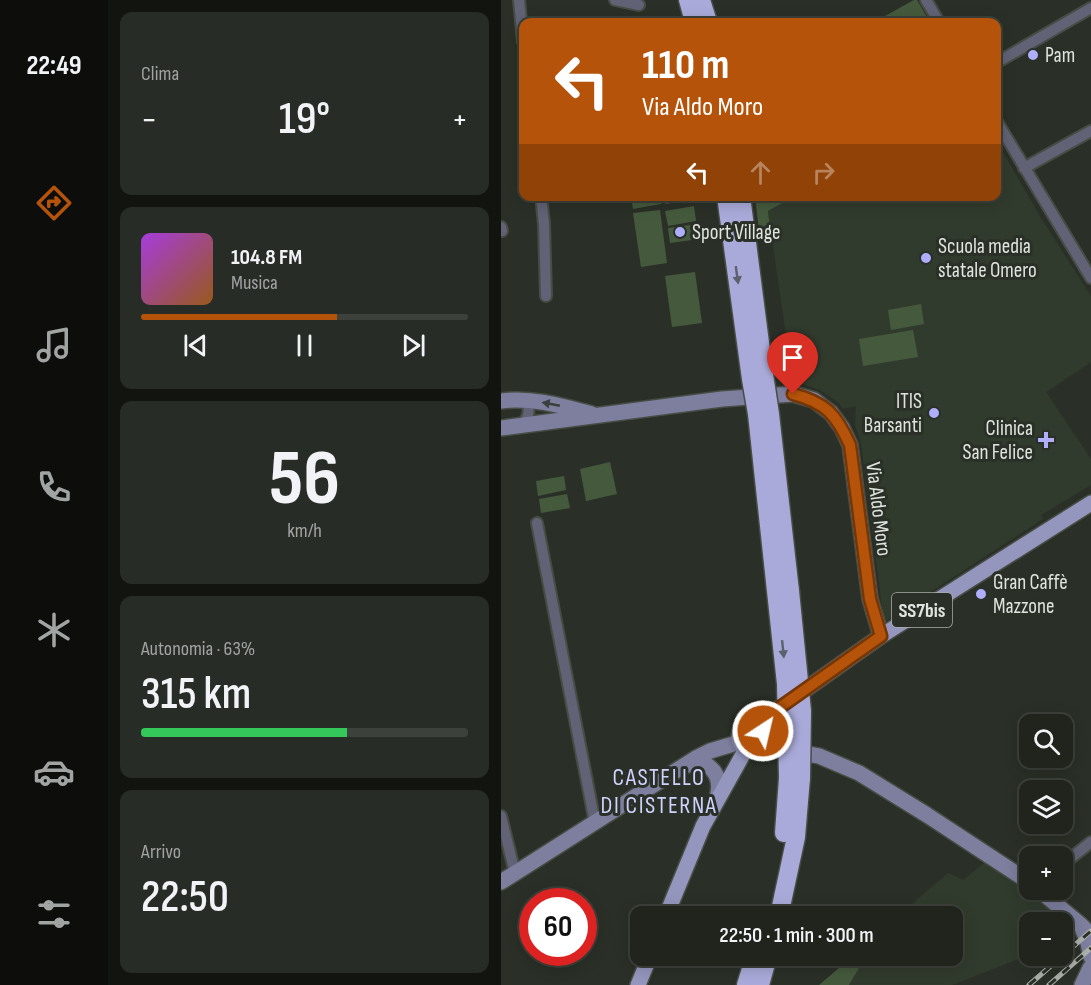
<!DOCTYPE html>
<html lang="it">
<meta charset="utf-8">
<style>
body{margin:0;font-family:"Sofia Sans Condensed",sans-serif;background:#282c26;color:#f1f3f6;height:100vh;display:flex;flex-direction:column;font-size:22px;white-space:nowrap}
*{box-sizing:border-box;margin:0}
p{font-size:20px;color:#a2a4a4}
.icon{flex:none;width:33px;height:33px;fill:none;stroke:currentColor;stroke-width:2;stroke-linecap:round;stroke-linejoin:round}
.map{position:relative;flex:1;overflow:hidden}
.details{display:flex;flex-direction:column;gap:12px;padding:12px;background:#121410;width:393px}
.details>*{flex:none}
.banner{position:absolute;left:18px;top:18px;width:482px;height:183px;border-radius:12px;box-shadow:0 3px 15px #0003,0 0 0 2px #3d413b;background:#b45309;color:#fff;overflow:hidden}
.controls{position:absolute;left:518px;top:714px;display:grid;gap:12px}
.controls a{display:grid;place-items:center;width:54px;height:54px;border-radius:12px;background:#20241d;box-shadow:0 3px 15px #0003,0 0 0 2px #3d413b;font-size:30px}
.speed{position:absolute;left:18px;top:888px;display:flex;gap:12px;font-size:30px;font-weight:700;text-align:center}
.speed>*{display:grid;place-content:center;width:78px;height:78px;border-radius:50%;background:#20241d;box-shadow:0 3px 15px #0003,0 0 0 2px #3d413b;line-height:1}
.speed .limit{border:9px solid #d22;background:#fff;color:#111}
.pin{position:absolute;display:grid;place-items:center;width:51px;height:51px;color:#fff;margin:-62px -26px;border-radius:50% 50% 50% 0;rotate:-45deg;box-shadow:0 0 6px #0007}
.pin .icon{rotate:45deg}
.me{position:absolute;width:66px;margin:-33px;rotate:35deg;stroke-linejoin:round;filter:drop-shadow(0 0 4px #0008)}
.turn{display:flex;align-items:center;gap:21px;height:126px;padding:0 24px;font-size:27px}
.turn .icon{width:78px;height:78px;stroke-width:2.5}
.turn b{display:block;font-size:42px;line-height:51px}
.lanes{display:flex;align-items:center;height:57px;padding:0 24px;background:#0003;justify-content:center;gap:30px;direction:ltr}
.lanes .off{opacity:.35}
.big{font-size:45px;font-weight:600;line-height:1.1}
.details .card{flex:1;display:flex;flex-direction:column;justify-content:center;gap:9px;min-width:0;padding:0 21px;border-radius:12px;background:#282c26}
.details .dial{align-items:center;gap:0}
.dial b{font-size:78px;line-height:1}
.song{display:flex;align-items:center;gap:18px}
.cover{width:72px;height:72px;border-radius:9px;background:linear-gradient(135deg,hsl(280 70% 55%),hsl(30 70% 35%))}
.played{height:6px;border-radius:3px;background:linear-gradient(90deg,#b45309 60%,#3d413b 60%)}
.keys{display:flex;justify-content:space-around;direction:ltr}
.heat{display:flex;justify-content:space-between;align-items:center;font-size:33px;direction:ltr}
.charge{height:9px;border-radius:4px;background:linear-gradient(90deg,#34c759 63%,#3d413b 0)}
.trip{position:absolute;left:129px;top:906px;width:333px;height:60px;border-radius:12px;background:#20241d;box-shadow:0 3px 15px #0003,0 0 0 2px #3d413b;font-weight:600;line-height:60px;text-align:center}
main{display:flex;flex:1;min-height:0}
.menu{display:flex;flex-direction:column;width:108px;justify-content:space-around;align-items:center;background:#0d0e0c;color:#a2a4a4}
.menu .icon{width:42px;height:42px}
.menu .selected{color:#b45309}
.menu b{font-size:27px;color:#f1f3f6}
.map>svg:first-child{display:block}
.built{fill:#313b2d}
.green{fill:#455a3d}
.lines{fill:none;stroke-linecap:round;stroke-linejoin:round}
.street-casing{stroke:#474d44;stroke-width:14}
.secondary-casing{stroke:#474d44;stroke-width:18}
.primary-casing{stroke:#474d44;stroke-width:18}
.highway-casing{stroke:#474d44;stroke-width:21}
.street{stroke:#626276;stroke-width:10}
.secondary{stroke:#7e7f9e;stroke-width:15}
.primary{stroke:#9596bd;stroke-width:15}
.highway{stroke:#a9aad9;stroke-width:18}
.rail-casing{stroke:#abb0aa;stroke-width:5}
.rail{stroke:#2a3027;stroke-width:3;stroke-dasharray:9;stroke-linecap:butt}
.highway-bridge-casing{stroke:#474d44;stroke-width:21;stroke-linecap:butt}
.highway-bridge{stroke:#a9aad9;stroke-width:18}
.oneway{fill:#5d616e}
.oneway2{fill:#3b403f}
.route-casing{stroke:#753606;stroke-width:15}
.route{stroke:#b45309;stroke-width:10}
.poi-dot{fill:#aeaefa;stroke:#2a3027;stroke-width:2}
.labels{text-anchor:middle;stroke-width:6;stroke-linejoin:round;paint-order:stroke}
.shield{fill:#2a3027;stroke:#a9aea8;stroke-width:1.5}
.shield-label{font-size:20px;font-weight:bold;fill:#e0e4df}
.poi-label{font-size:21px;fill:#e0e4df;stroke:#2a3027;text-anchor:start}
.street-label{font-size:21px;fill:#e0e4df;stroke:#2a3027}
.quarter-label{font-size:24px;letter-spacing:1.5px;fill:#d0d2fd;stroke:#2a3027}
</style>
<main>
<nav class="menu">
<b>22:49</b>
<svg class="icon selected" aria-label="directions" viewBox="0 0 24 24"><path d="M12 3l9 9-9 9-9-9zM9 14v-3h6M13 9l2 2-2 2"/></svg>
<svg class="icon" aria-label="music" viewBox="0 0 24 24"><path d="M9 18V5l10-2v13"/><circle cx="6" cy="18" r="3"/><circle cx="16" cy="16" r="3"/></svg>
<svg class="icon" aria-label="phone" viewBox="0 0 24 24"><path d="M5 4h4l2 5-3 2q2 4 5 5l2-3 5 2v4C11 20 4 13 5 4z"/></svg>
<svg class="icon" aria-label="climate" viewBox="0 0 24 24"><path d="M12 3v18M4 7l16 10M4 17L20 7"/></svg>
<svg class="icon" aria-label="car" viewBox="0 0 24 24"><path d="M5 17H2v-5l4-1 3-4h7l3 4 3 1v5h-3M9 17h6M6 11h13"/><circle cx="7" cy="17" r="2"/><circle cx="17" cy="17" r="2"/></svg>
<svg class="icon" aria-label="filters" viewBox="0 0 24 24"><path d="M4 7h16M4 17h16"/><circle cx="9" cy="7" r="2"/><circle cx="15" cy="17" r="2"/></svg>
</nav>
<section class="details">
<div class="card"><p>Clima</p>
<div class="heat"><a>−</a><b class="big">19°</b><a>+</a></div>
</div>
<div class="card">
<div class="song"><i class="cover"></i><div><b>104.8 FM</b><p>Musica</p></div></div>
<div class="played"></div>
<div class="keys"><svg class="icon" aria-label="previous" viewBox="0 0 24 24"><path d="M18 5L8 12l10 7zM5 5v14"/></svg><svg class="icon" aria-label="pause" viewBox="0 0 24 24"><path d="M8 5v14M16 5v14"/></svg><svg class="icon" aria-label="next" viewBox="0 0 24 24"><path d="M6 5l10 7-10 7zM19 5v14"/></svg></div>
</div>
<div class="card dial"><b>56</b><p>km/h</p></div>
<div class="card"><p>Autonomia · 63%</p><b class="big">315 km</b><div class="charge"></div></div>
<div class="card"><p>Arrivo</p><b class="big">22:50</b></div>
</section>
<div class="map">
<svg width="590" height="985" viewBox="0 0 590 985">
<rect width="100%" height="100%" fill="#2a3027"/>
<!-- built -->
<g class="built">
<path d="M499,153l4,1 37,64 50,78v66l-45,30 45,67v26l-50,30 2,4 -159,103 -23,-179 -6,-19 1,-18 -13,3 -5,-7 -18,-12 -20,-7 -12,-1 4,-6 -24,-165 25,-14 203,-1v-42z"/>
<path d="M486,861l90,70 -3,7 -12,5v-21h-33v33l-77,30h-103l17,-29h87v-40h-55l50,-43 15,7z"/>
</g>
<!-- green -->
<g class="green">
<path d="M413,0h3l13,22h-56z"/>
<path d="M130,197h28l2,7 -28,5z"/>
<path d="M163,197h29v3l-28,4z"/>
<path d="M254,197h38l-25,14 3,26 -11,3z"/>
<path d="M193,206l2,15 -28,5 -3,-15z"/>
<path d="M159,210l7,53 -26,4 -8,-54z"/>
<path d="M196,224l2,15 -29,4 -2,-15z"/>
<path d="M194,272l7,51 -30,4 -7,-51z"/>
<path d="M420,304l3,20 -33,6 -3,-20z"/>
<path d="M412,330l5,27 -55,9 -4,-27z"/>
<path d="M109,462l7,32 -31,7 -6,-32z"/>
<path d="M63,476l2,14 -28,6 -2,-15z"/>
<path d="M66,494l3,14 -29,5 -2,-14z"/>
<path d="M352,956h13l-17,29h-30z"/>
</g>
<g class="lines">
<defs>
<g id="street">
<path d="M18,0l4,42"/>
<path d="M114,0l24,5"/>
<path d="M425,0l13,22"/>
<path d="M495,63l95,-55"/>
<path d="M495,120l95,158"/>
<path d="M523,168l67,-37"/>
<path d="M40,196l3,28 2,72"/>
<path d="M0,227l1,4"/>
<path d="M19,426c10,-8 9,-14 8,-26"/>
<path d="M36,523l58,300"/>
<path d="M0,816l14,57"/>
<path d="M561,865l29,-23"/>
</g>
<g id="secondary">
<path d="M0,401c31,-4 61,5 91,13"/>
<path d="M0,428l221,-29 71,-5 21,6 17,13 11,15 8,17 20,154 11,37"/>
<path d="M263,741l16,8 39,7 40,17 68,42 102,67"/>
<path d="M188,765l15,-2c14,8 17,20 13,35"/>
<path d="M0,882l195,-124 14,-7 30,-9"/>
<path d="M538,890l42,35 10,10"/>
<path d="M581,928l6,15 3,14"/>
<path d="M581,985l8,-17"/>
</g>
<g id="primary">
<circle cx="251" cy="737" r="13"/>
<path d="M259,728l19,-20 102,-72 210,-133"/>
<path d="M165,916l37,-90 43,-77"/>
<path d="M137,985l12,-29"/>
</g>
<g id="highway">
<path d="M187,0l6,22"/>
<path d="M200,0l7,22"/>
<path d="M225,196l25,183"/>
<path d="M240,196l23,178"/>
<path d="M256,414l19,177"/>
<path d="M269,414l20,177"/>
<path d="M283,833l4,-55"/>
<path d="M278,916l17,-79 5,-59"/>
<path d="M245,985l9,-29"/>
<path d="M259,985l8,-29"/>
</g>
</defs>
<!-- street casing -->
<use href="#street" class="street-casing"/>
<!-- secondary casing -->
<use href="#secondary" class="secondary-casing"/>
<!-- primary casing -->
<use href="#primary" class="primary-casing"/>
<!-- highway casing -->
<use href="#highway" class="highway-casing"/>
<!-- street -->
<use href="#street" class="street"/>
<!-- secondary -->
<use href="#secondary" class="secondary"/>
<!-- primary -->
<use href="#primary" class="primary"/>
<!-- highway -->
<use href="#highway" class="highway"/>
<defs>
<g id="rail">
<path d="M528,985l62,-54"/>
<path d="M548,985l42,-37"/>
</g>
</defs>
<!-- rail casing -->
<use href="#rail" class="rail-casing"/>
<!-- rail -->
<use href="#rail" class="rail"/>
<defs>
<g id="highway-bridge">
<path d="M263,374l6,40"/>
<path d="M250,379l6,35"/>
<path d="M275,591l10,93 2,94"/>
<path d="M289,591l12,120 -1,67"/>
</g>
</defs>
<!-- highway-bridge casing -->
<use href="#highway-bridge" class="highway-bridge-casing"/>
<!-- highway-bridge -->
<use href="#highway-bridge" class="highway-bridge"/>
</g>
<!-- one-way arrows -->
<defs><path id="oneway-solid" d="M-6-.8H1V-3.2L6.5 0L1 3.2V.8H-6Z" transform="scale(1.5)"/></defs>
<g class="oneway">
<use href="#oneway-solid" transform="translate(236 275) rotate(82)"/>
<use href="#oneway-solid" transform="translate(282 649) rotate(84)"/>
</g>
<use class="oneway2" href="#oneway-solid" transform="translate(50 404) rotate(-169)"/>
<g class="lines">
<defs>
<path id="route" d="M262,731l-2,-3 18,-20 102,-72 -11,-37 -20,-154c-14,-31 -24,-42 -57,-51"/>
</defs>
<!-- route casing -->
<use href="#route" class="route-casing"/>
<!-- route -->
<use href="#route" class="route"/>
</g>
<!-- markers -->
<g class="poi-dot">
<circle cx="532" cy="55" r="6"/>
<circle cx="179" cy="232" r="6"/>
<circle cx="425" cy="258" r="6"/>
<circle cx="433" cy="413" r="6"/>
<path d="M542 431h6v6h6v6h-6v6h-6v-6h-6v-6h6z"/>
<circle cx="480" cy="594" r="6"/>
</g>
<g class="labels">
<!-- shield labels -->
<rect class="shield" x="391" y="593" width="60" height="34" rx="4.5"/>
<g class="shield-label">
<text x="421" y="617">SS7bis</text>
</g>
<!-- poi labels -->
<g class="poi-label">
<text x="544" y="62">Pam</text>
<text x="191" y="239">Sport Village</text>
<text x="437" y="253">Scuola media<tspan x="437" dy="24">statale Omero</tspan></text>
<text x="421" y="408" text-anchor="end">ITIS<tspan x="421" dy="24">Barsanti</tspan></text>
<text x="532" y="435" text-anchor="end">Clinica<tspan x="532" dy="24">San Felice</tspan></text>
<text x="492" y="589">Gran Caffè<tspan x="492" dy="24">Mazzone</tspan></text>
</g>
<!-- street labels -->
<g class="street-label">
<text transform="translate(378 509) rotate(83)" y="7">Via Aldo Moro</text>
</g>
<!-- quarter labels -->
<g class="quarter-label">
<text x="158" y="785">CASTELLO<tspan x="158" dy="28">DI CISTERNA</tspan></text>
</g>
</g>
</svg>
<div class="controls">
<a><svg class="icon" aria-label="search" viewBox="0 0 24 24"><circle cx="10" cy="10" r="6"/><path d="M15 15l6 6"/></svg></a>
<a><svg class="icon" aria-label="layers" viewBox="0 0 24 24"><path d="M12 4l9 5-9 5-9-5zM3 14l9 5 9-5"/></svg></a>
<a>+</a>
<a>−</a>
</div>
<div class="speed"><div class="limit">60</div></div>
<div class="pin" style="left:292px;top:394px;background:#d93025"><svg class="icon" aria-label="arrive" viewBox="0 0 24 24"><path d="M6 21V4h12l-3 4 3 4H6"/></svg></div>
<svg class="me" style="left:262px;top:731px" viewBox="-20 -20 40 40"><circle r="17" fill="#b45309" stroke="#fff" stroke-width="3"/><path d="M0-11L8 9 0 5-8 9z" fill="#fff"/></svg>
<div class="trip">22:50 · 1 min · 300 m</div>
<div class="banner">
<div class="turn"><svg class="icon" aria-label="left" viewBox="0 0 24 24"><path d="M17 20v-9H6M10 6l-5 5 5 5"/></svg><div><b>110 m</b>Via Aldo Moro</div></div>
<div class="lanes"><svg class="icon" aria-label="left" viewBox="0 0 24 24"><path d="M17 20v-9H6M10 6l-5 5 5 5"/></svg><svg class="icon off" aria-label="ahead" viewBox="0 0 24 24"><path d="M12 20V5M6 11l6-6 6 6"/></svg><svg class="icon off" aria-label="right" viewBox="0 0 24 24"><path d="M7 20v-9h11M14 6l5 5-5 5"/></svg></div>
</div>
</div>
</main>
